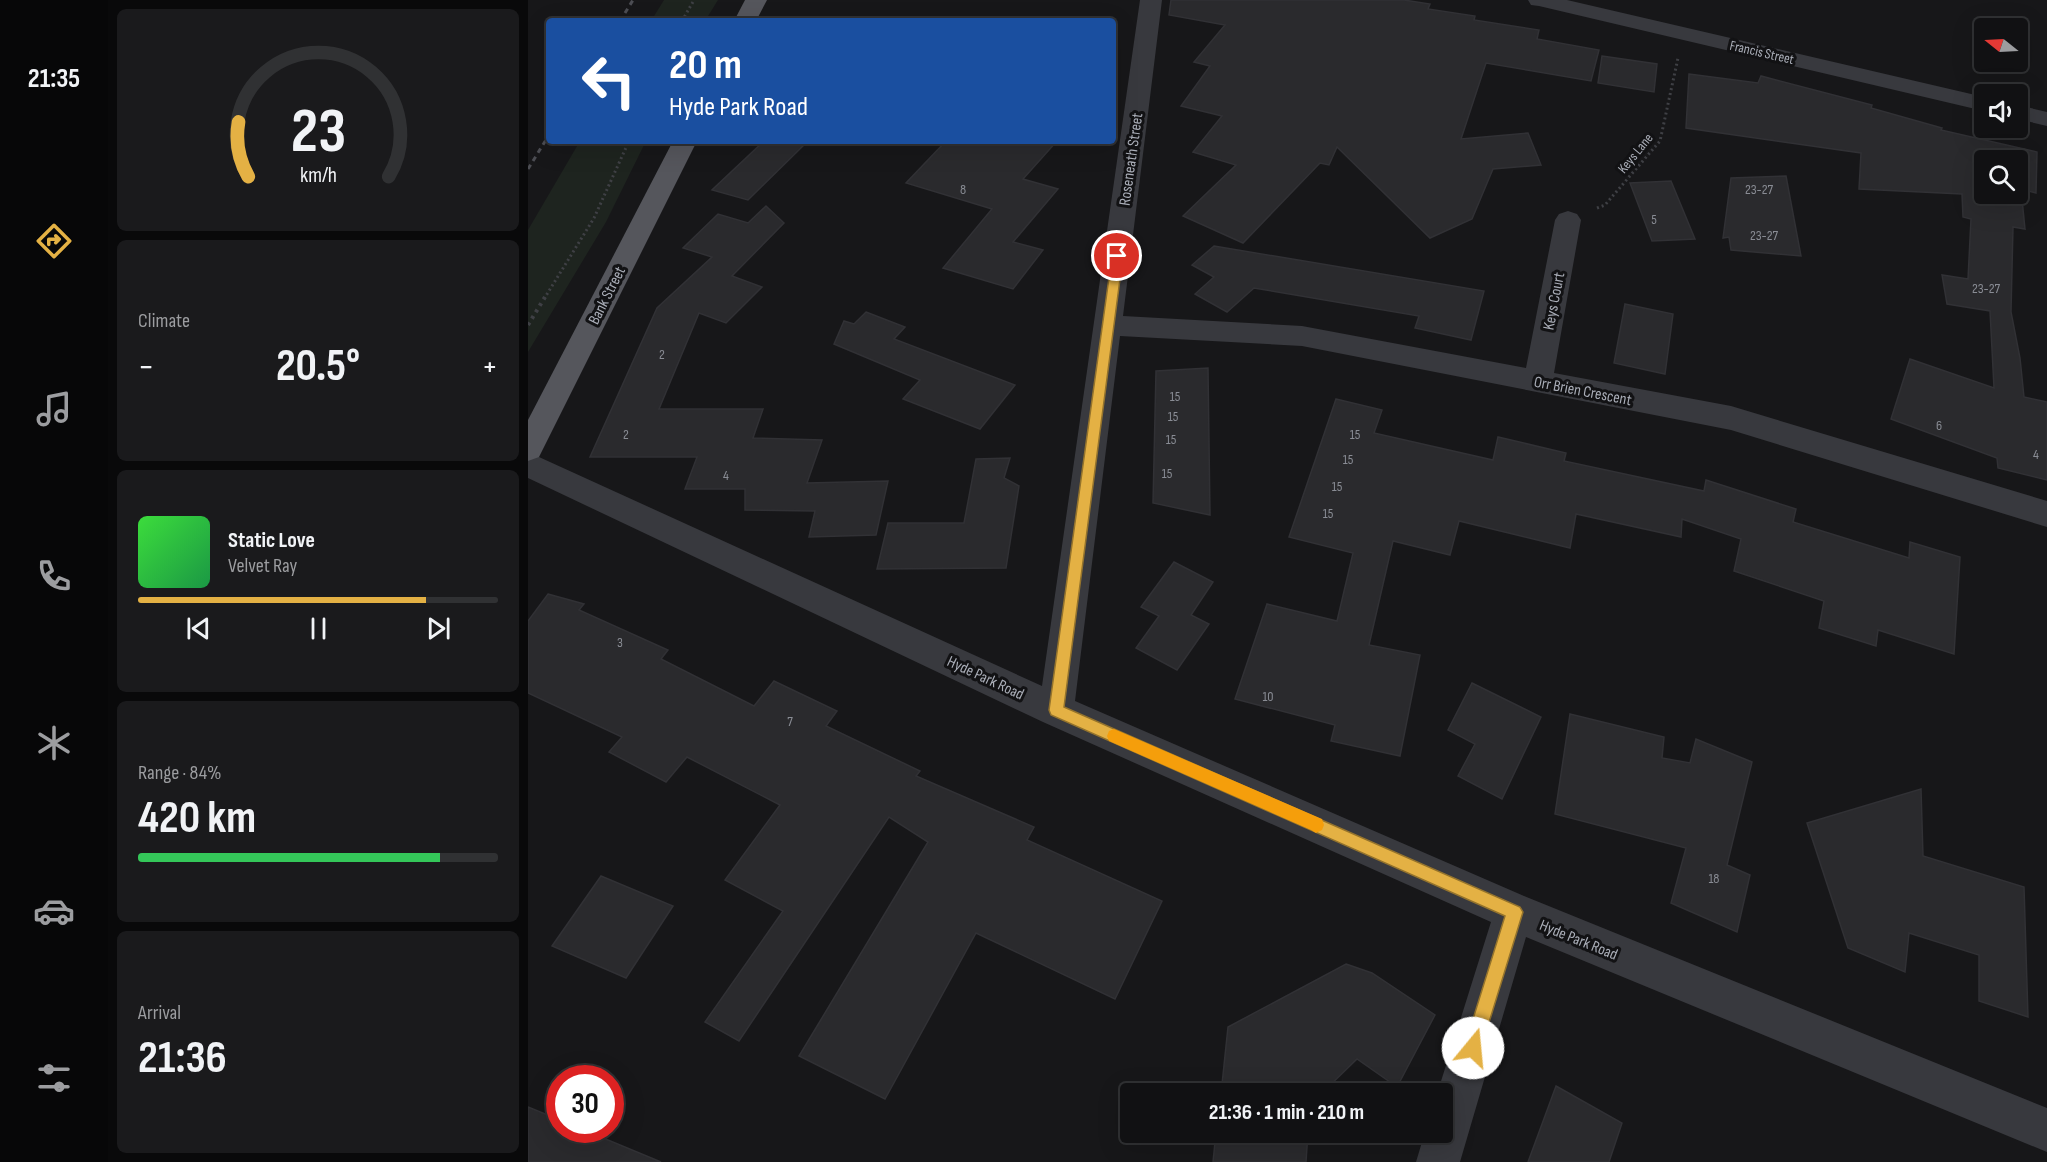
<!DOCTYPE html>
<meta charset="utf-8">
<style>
body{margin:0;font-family:"Sofia Sans Condensed",sans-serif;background:#1a1a1c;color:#f1f3f6;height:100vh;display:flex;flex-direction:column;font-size:22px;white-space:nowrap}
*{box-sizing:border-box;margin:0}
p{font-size:20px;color:#9c9da0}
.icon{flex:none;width:33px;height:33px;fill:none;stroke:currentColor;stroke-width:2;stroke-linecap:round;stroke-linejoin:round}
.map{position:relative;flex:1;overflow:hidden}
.sheet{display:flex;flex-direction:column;gap:9px;padding:9px;background:#09090a;width:420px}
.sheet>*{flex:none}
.hud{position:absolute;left:18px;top:18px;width:570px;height:126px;border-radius:6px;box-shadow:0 6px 24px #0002,0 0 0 2px #303133;background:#1a4fa0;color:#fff;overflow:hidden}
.needle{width:39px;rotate:288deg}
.fabs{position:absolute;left:1446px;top:18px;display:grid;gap:12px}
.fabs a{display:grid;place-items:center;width:54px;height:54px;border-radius:6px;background:#111113;box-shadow:0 6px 24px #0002,0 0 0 2px #303133;font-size:30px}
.speed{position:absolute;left:18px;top:1065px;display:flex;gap:12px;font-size:30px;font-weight:700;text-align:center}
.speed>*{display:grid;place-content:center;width:78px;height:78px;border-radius:50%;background:#111113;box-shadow:0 6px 24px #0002,0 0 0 2px #303133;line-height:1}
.speed .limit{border:9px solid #d22;background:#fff;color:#111}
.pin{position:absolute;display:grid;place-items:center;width:51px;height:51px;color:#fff;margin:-26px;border:3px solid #fff;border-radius:50%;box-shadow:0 2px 6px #0007}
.me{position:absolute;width:66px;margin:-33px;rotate:17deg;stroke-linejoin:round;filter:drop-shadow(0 0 4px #0008)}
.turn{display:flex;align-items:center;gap:21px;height:126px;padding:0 24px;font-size:27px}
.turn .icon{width:78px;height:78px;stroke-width:2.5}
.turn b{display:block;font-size:42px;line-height:51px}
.big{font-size:45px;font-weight:700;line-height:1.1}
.sheet .card{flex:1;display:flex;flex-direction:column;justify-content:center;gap:9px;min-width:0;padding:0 21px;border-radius:9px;background:#1a1a1c}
.sheet .dial{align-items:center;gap:0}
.dial svg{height:156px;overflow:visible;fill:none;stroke:#303133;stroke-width:7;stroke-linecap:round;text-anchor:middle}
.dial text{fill:#f1f3f6;stroke:none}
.song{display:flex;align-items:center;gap:18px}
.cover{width:72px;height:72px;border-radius:9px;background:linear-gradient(135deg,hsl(120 70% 55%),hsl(140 70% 35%))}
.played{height:6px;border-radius:3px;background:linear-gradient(90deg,#e4b144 80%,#303133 80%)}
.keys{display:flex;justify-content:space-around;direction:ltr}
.heat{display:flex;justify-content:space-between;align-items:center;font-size:33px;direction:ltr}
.charge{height:9px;border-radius:4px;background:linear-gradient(90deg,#34c759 84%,#303133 0)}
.trip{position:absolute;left:592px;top:1083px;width:333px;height:60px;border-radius:6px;background:#111113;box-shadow:0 6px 24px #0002,0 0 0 2px #303133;font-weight:700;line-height:60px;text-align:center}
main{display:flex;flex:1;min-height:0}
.tabs{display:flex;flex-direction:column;width:108px;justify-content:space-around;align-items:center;background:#070708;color:#9c9da0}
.tabs .icon{width:42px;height:42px}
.tabs .selected{color:#e4b144}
.tabs b{font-size:27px;color:#f1f3f6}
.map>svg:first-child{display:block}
.green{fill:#1e241f}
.building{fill:#2a2a2d;stroke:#313135;stroke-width:1.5;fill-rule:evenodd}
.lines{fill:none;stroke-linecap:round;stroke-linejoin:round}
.path-far1{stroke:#3f4045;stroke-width:3;stroke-dasharray:2 3;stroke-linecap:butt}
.path{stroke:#3f4045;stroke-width:4;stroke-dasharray:3 4.5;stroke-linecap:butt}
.minor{fill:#38393e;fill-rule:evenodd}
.major{fill:#55565c;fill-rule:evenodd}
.rail{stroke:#4c4d53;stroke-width:3;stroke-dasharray:5 4.5;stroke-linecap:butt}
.route{fill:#e4b144;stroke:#94732c;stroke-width:1.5}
.slow{fill:#f59e0b}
.labels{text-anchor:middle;stroke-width:6;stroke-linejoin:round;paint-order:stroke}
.far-street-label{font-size:14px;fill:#aaaeb8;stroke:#121214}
.number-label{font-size:14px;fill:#898c94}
.street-label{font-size:16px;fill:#aaaeb8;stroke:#121214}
</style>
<main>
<nav class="tabs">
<b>21:35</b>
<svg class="icon selected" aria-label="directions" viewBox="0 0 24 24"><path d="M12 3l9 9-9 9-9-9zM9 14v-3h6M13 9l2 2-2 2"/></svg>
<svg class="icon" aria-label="music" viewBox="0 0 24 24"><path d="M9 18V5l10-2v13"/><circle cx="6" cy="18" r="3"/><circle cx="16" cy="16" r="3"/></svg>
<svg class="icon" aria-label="phone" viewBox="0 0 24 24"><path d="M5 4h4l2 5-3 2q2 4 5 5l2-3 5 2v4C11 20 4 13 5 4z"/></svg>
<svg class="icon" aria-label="climate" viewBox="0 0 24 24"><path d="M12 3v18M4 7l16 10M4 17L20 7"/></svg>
<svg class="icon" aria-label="car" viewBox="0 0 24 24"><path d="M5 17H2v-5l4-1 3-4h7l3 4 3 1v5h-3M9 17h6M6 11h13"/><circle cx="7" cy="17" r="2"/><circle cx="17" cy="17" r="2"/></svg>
<svg class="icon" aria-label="filters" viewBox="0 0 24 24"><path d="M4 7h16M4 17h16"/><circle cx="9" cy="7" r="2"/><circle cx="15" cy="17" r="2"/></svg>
</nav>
<section class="sheet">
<div class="card dial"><svg viewBox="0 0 100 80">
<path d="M14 69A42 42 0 1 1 86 69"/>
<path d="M14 69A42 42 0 0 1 9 41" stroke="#e4b144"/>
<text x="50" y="56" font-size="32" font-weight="700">23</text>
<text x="50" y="72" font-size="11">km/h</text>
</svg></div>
<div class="card"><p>Climate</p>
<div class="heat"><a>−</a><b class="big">20.5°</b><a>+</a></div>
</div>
<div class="card">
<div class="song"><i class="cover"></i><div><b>Static Love</b><p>Velvet Ray</p></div></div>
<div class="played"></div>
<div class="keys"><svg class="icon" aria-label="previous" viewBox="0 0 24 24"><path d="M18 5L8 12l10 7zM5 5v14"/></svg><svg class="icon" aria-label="pause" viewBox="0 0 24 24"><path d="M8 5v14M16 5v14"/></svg><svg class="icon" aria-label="next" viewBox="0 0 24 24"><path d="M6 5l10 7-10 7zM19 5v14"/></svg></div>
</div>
<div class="card"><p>Range · 84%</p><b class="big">420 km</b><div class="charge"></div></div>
<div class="card"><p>Arrival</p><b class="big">21:36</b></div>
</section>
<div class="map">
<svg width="1519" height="1162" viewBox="0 0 1519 1162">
<rect width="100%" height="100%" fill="#171719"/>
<!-- green -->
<g class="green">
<path d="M136,0h54l-13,21h-54z"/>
<path d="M52,141h66l-40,81 -78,130v-122z"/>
</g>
<!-- building -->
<g class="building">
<path d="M643,0h233l26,4 -2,5 47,7 -1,4 65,10 -2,9 62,11 -8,31 -105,-18 -25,76 67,-6 13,32 -48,4 -21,50 -42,19 -93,-91 -8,18 -9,-2 -77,80 -60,-27 53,-51 -43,-13 29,-36 -41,-10 29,-40 -16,-4 31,-37 -56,-10z"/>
<path d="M1074,56l55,8 -3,28 -56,-9z"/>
<path d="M1161,74l69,9 3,-7 111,29 -1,3 71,20 -1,2 96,22 -1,41 -15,-4 4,40 -12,-2 -2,85 9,46 4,39 23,5v78l-49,-12 -1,-10 -106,-39 19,-60 84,29 -4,-77 -43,-7 -5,-29 26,4 3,-60 -8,-2 -1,-23 -103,-5 2,-36 -175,-25zM1456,160h34v34h-34z"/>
<path d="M236,141h44l-60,59 -36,-10z"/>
<path d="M418,141h111l-34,38 35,10 -45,53 30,8 -30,39 -70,-21 49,-59 -86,-26z"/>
<path d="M1258,176l15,80 -70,-6 -2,-13 -6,1 8,-60z"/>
<path d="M1143,181l24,58 -43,2 -22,-58z"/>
<path d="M238,206l18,17 -52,53 30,11 -36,36 -27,-10 -40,96h104l-10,29 69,2 -15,43 81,-2 -12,54 -67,2 6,-26 -70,-1v-21h-60l12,-32h-107l67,-149 55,-51 -29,-9 35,-34 30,9z"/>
<path d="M686,246l270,45 -13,49 -56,-12 4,-12 -165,-28 -27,24 -32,-18 19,-17 -22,-12z"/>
<path d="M1097,304l48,10 -8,60 -51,-11z"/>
<path d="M338,312l39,15 -11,12 121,46 -35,44 -77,-30 17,-19 -86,-36 10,-23 10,3z"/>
<path d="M680,368l2,147 -57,-12 3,-132z"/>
<path d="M808,399l46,11 -8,23 119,27 5,-23 68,16 -2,8 140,30 2,-11 90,29 -3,13 116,36 1,-16 50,15 -6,97 -76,-24 -2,16 -57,-18 5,-27 -90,-30 7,-32 -59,-20 -1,18 -105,-23 -6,34 -111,-27 -9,34 -57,-14 -24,104 51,10 -20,101 -69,-15 4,-16 -100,-26 32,-95 70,17 16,-68 -64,-16z"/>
<path d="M482,458l-6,20 15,8 -13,82 -129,1 11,-46h76l12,-64z"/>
<path d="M646,562l39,20 -22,33 18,9 -32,46 -41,-22 23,-32 -18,-9z"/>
<path d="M20,594l36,10 -5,6 89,40 -7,9 93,47 20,-25 63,30 -11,15 94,45 -4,5 118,51 -7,13 135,61 -47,98 -139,-66 -91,166 -86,-43 129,-214 -39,-25 -150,224 -34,-19 78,-111 -58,-31 55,-75 -93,-48 -21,25 -57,-30 13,-15 -94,-44v-72z"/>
<path d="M944,683l69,34 -39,82 -44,-23 17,-32 -27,-14z"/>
<path d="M1042,714l94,23 -2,21 28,5 6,-24 56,23 -25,103 23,10 -13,57 -66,-29 15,-55 -131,-34z"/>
<path d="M1393,789l2,67 101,31 4,130 -49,-16v-46l-70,-22 -4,39 -57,-24 -41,-125z"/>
<path d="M73,876l72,30 -47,72 -74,-32z"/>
<path d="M818,964l26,9 63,42 -38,72 -40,-28 -36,35h-100l7,-67z"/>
<path d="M1028,1086l66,37 -13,39h-81z"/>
<path d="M0,1107l32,13v10h24l77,32h-133z"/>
<path d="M688,1132h92l-2,30h-93z"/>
</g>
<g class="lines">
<!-- path-far1 -->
<g class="path-far1">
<path d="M154,21l12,-21"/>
<path d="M1069,208l8,-3 55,-64 18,-83"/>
<path d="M16,299l50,-81 35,-77"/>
</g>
<!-- path -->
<path class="path" d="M0,325l17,-28"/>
<!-- minor -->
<g class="minor">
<path d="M612,0h22l-39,316 179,10 224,42 29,-148 4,-6 9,-3 9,3 4,6 -27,153 177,33 316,95v26l-316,-97 -429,-84 -182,-10 -45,365 449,195 523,212v44l-521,-215 -66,225h-44l9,-30h18v-38h-6l54,-172 -448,-200 -515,-244v-26l514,234z"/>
<path d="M1000,0h39l417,97v14l-445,-105 -8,-1z"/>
<path d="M1490,105l29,7v14l-29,-7z"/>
</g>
<!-- major -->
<g class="major">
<path d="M217,0h22l-11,21h-22z"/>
<path d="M145,141h24l-158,316 -11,4v-41z"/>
</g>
<!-- rail -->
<g class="rail">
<path d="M92,21l13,-21"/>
<path d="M0,169l21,-34"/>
</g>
</g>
<!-- route -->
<path class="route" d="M589,252l6,4 -59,451 456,200 3,5 -44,143 -6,2 -6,-2 -3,-7 41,-132 -454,-201 -2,-5 63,-454z"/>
<!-- slow -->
<path class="slow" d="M586,729l208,90 2,6 -2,5 -6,3 -5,-3 -202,-89 -2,-5 2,-5z"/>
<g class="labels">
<!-- far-street labels -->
<g class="far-street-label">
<text transform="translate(1234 52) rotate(13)" y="5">Francis Street</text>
<text transform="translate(1107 153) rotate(-51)" y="5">Keys Lane</text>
</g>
<!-- number labels -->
<g class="number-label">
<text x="435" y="194">8</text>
<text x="1231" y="194">23-27</text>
<text x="1126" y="224">5</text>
<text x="1236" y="240">23-27</text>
<text x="1458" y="293">23-27</text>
<text x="134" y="359">2</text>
<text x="647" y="401">15</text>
<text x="645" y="421">15</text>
<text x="1411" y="430">6</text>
<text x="98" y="439">2</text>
<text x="827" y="439">15</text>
<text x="643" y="444">15</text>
<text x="1508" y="459">4</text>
<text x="820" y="464">15</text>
<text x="639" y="478">15</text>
<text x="198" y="480">4</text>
<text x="809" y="491">15</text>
<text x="800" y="518">15</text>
<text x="92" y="647">3</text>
<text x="740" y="701">10</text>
<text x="262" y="726">7</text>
<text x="1186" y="883">18</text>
</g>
<!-- street labels -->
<g class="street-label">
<text transform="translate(602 159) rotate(-82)" y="6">Roseneath Street</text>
<text transform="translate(78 295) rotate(-63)" y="6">Bank Street</text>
<text transform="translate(1025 301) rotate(-79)" y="6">Keys Court</text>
<text transform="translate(1055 390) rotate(11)" y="6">Orr Brien Crescent</text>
<text transform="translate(458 677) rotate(25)" y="6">Hyde Park Road</text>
<text transform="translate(1051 939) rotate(22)" y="6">Hyde Park Road</text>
</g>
</g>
</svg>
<div class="fabs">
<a><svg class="needle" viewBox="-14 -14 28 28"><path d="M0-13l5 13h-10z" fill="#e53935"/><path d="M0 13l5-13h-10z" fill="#9c9da0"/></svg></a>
<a><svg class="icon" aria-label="sound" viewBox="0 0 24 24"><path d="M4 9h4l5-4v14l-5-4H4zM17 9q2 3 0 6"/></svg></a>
<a><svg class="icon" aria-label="search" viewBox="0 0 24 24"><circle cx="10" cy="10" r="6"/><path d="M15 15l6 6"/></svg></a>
</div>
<div class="speed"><div class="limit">30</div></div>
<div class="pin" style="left:589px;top:256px;background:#d93025"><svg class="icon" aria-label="arrive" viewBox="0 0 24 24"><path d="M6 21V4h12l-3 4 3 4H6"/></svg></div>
<svg class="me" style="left:945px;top:1048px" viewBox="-20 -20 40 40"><circle r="19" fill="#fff"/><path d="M0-13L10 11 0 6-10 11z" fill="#e4b144"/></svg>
<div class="trip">21:36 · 1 min · 210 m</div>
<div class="hud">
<div class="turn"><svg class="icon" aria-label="left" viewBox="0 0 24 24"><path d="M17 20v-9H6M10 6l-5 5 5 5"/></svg><div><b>20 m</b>Hyde Park Road</div></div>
</div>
</div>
</main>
